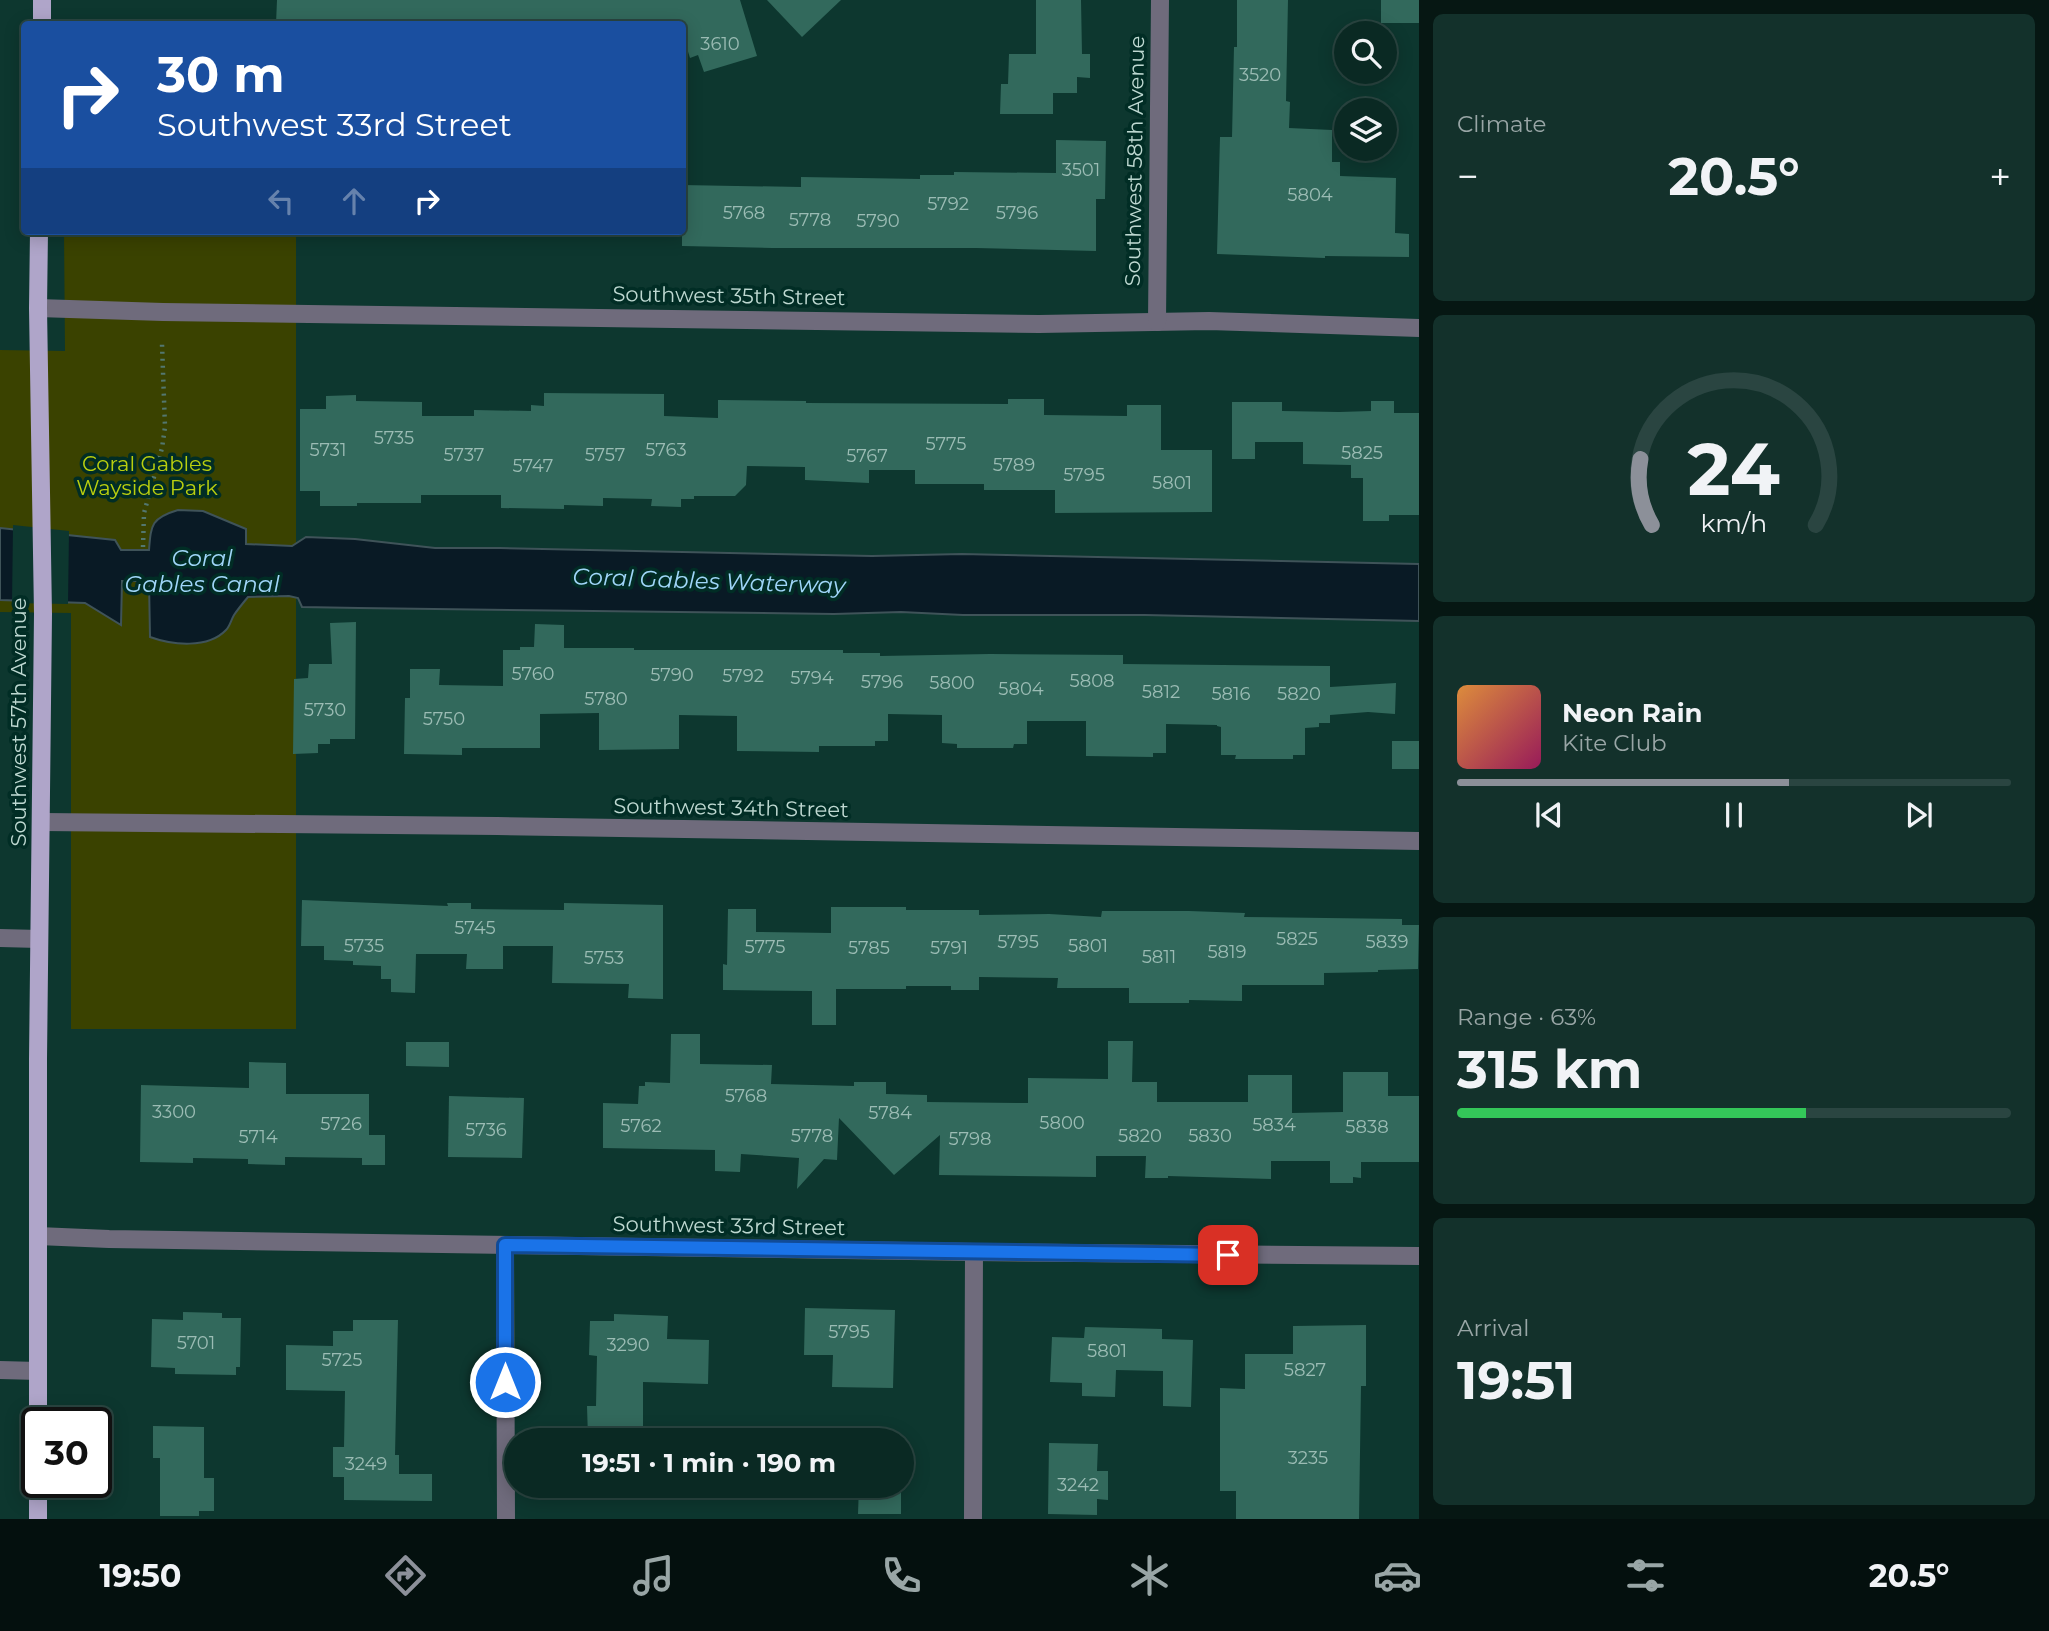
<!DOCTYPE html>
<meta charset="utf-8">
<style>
body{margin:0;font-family:Montserrat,sans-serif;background:#13312b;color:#f1f3f6;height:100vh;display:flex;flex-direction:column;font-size:26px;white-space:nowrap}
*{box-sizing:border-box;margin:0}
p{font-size:23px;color:#99a6a6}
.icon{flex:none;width:38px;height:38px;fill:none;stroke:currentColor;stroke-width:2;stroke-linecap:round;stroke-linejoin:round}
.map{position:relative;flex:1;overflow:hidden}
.details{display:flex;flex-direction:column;gap:14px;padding:14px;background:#061713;width:630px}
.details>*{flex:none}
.guide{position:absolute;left:21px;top:21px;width:665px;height:214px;border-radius:7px;box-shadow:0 4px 18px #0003,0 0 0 2px #2a4541;background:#1a4fa0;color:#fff;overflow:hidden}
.fabs{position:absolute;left:1334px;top:21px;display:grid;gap:14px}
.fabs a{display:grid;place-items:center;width:63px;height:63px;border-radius:50%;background:#0a2923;box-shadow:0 4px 18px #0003,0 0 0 2px #2a4541;font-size:35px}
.speed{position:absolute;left:21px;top:1407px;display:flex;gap:14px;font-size:35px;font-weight:700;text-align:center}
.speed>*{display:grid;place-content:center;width:91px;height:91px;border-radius:50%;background:#0a2923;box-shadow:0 4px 18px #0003,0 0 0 2px #2a4541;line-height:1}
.speed .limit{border:4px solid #111;border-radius:10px;background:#fff;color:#111}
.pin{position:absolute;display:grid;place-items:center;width:60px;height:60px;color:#fff;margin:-30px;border-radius:14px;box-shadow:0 4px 10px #0006}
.me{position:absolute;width:77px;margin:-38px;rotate:0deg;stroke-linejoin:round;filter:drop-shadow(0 0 5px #0008)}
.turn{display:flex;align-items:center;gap:24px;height:147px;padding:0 21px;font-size:32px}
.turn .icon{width:91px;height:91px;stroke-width:2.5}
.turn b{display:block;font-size:49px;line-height:60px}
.lanes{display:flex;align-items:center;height:66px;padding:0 21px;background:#0003;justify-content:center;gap:35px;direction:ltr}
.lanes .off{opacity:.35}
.big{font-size:52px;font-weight:700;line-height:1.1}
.details .tile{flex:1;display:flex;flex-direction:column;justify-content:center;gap:10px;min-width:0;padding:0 24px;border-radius:10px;background:#13312b}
.details .dial{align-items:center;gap:0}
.dial svg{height:182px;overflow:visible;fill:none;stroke:#2a4541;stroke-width:7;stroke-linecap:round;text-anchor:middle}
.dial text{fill:#f1f3f6;stroke:none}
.song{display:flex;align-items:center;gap:21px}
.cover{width:84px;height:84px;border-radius:10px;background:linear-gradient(135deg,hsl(30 70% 55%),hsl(330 70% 35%))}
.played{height:7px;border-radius:4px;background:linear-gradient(90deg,#8c9099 60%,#2a4541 60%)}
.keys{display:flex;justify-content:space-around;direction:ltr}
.heat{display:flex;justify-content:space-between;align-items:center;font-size:38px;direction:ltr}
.charge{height:10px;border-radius:5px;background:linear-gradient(90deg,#34c759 63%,#2a4541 0)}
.trip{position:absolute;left:504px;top:1428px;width:410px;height:70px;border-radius:35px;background:#0a2923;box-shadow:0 4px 18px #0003,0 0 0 2px #2a4541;font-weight:700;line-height:70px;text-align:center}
.menu{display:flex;height:112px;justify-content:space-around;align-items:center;background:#04100e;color:#99a6a6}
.menu .icon{width:49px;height:49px}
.menu .current{color:#8c9099}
.menu b{font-size:32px;color:#f1f3f6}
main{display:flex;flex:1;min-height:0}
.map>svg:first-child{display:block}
.green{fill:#3a4200}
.water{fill:#091a25;stroke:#3f5359;stroke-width:2}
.pier{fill:#0d372f}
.building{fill:#32695c}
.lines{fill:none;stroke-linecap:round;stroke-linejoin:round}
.path{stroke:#53776f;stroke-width:4.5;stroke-dasharray:2 5;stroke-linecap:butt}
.minor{stroke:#6f6b7c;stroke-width:18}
.major{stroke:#afa5c9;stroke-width:18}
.route-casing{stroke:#114b97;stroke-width:18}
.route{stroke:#1a73e8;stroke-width:12}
.labels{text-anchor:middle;stroke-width:7;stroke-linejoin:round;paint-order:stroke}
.number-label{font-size:18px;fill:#9bbcb4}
.street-label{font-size:21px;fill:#bed8d1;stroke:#012d25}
.park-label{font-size:21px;fill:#bacf0f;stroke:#012d25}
.water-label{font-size:23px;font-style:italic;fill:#a0d6f9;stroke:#012d25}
</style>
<main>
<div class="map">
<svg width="1419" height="1519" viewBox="0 0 1419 1519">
<rect width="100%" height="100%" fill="#0d372f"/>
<!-- green -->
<path class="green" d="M64,231h232v798h-225v-416l-71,-1v-262l65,1z"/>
<!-- water -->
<path class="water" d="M178,510l25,1 43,18v15l46,2 14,-9 49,2 80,9h65l372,8 90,-2 457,10v57l-274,-6h-182l-62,-3 -67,2 -475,-6 -57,-1 -4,-9 -9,-2 -41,1c-5,6 -10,12 -14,18 -3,5 -4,11 -8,15 -18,19 -54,15 -76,7l-1,-56h-27l-1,44 -36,-22 -85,-3v-72l115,12 6,10h28c2,-25 2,-32 29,-40z"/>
<!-- pier -->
<path class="pier" d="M13,525l56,6 -1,73 -56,-1z"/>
<!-- building -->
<g class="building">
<path d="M277,0h463l17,56 -53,16 -6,-17 -8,3 -8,-26v-8h-406z"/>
<path d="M767,0h74l-39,37z"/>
<path d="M1036,0h45l1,54h8v24l-13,-1v16h-24v21h-53l1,-30h7l1,-30h27z"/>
<path d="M1237,0h51l-2,101 4,1 -1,26 43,2v32h8v14l56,2 -1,55 14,1v23l-84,-1v2l-108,-4 3,-117h12l2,-90h3z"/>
<rect x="1381" y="0" width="38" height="23"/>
<path d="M1056,140l50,1 -1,58h-9v52l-120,-3h-204l-90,-2v-61l119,2v-10l119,2v-4h34v-3l102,1z"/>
<path d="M544,393l120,1v22l54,2v-18l88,1v2l202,1v-5h36v16l83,1v-11h34v45h51v62l-157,1v-23h-71v-6h-69v-14h-46v13l-64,-3v-13l-58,-1 -1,19 -11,11h-41v3h-13v8l-30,-1 1,-7 -49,-1v8l-39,-1v4l-63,-1v-13h-80v8h-64v3h-37v-15h-20v-82h26v-13l30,-1v6l66,1v14h52v-6l57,1v-6l13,1z"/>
<path d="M1371,401h23v12h25v102h-30v6h-26v-43h-12v-13l-48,-1v-22h-48v17h-23v-57h50v9l57,1 32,-1z"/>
<path d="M356,622l-1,117h-25v5h-12v9l-25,1 1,-75 14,-1 1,-14h23l-2,-41z"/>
<path d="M535,624l29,1v23h70v2h209v3h37v3l110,-2 133,1v9l207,2v21l66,-4 -1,31 -27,-2 -38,3v8h-11v4l-14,1v27h-12v4h-58l1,-4h-15v-28l-4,-1v-1l-51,-1v29h-13v4l-67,-1v-35h-59v23h-13l-1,4h-56v-4l-15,-1v-28l-54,-1v27h-13v5h-56v6l-82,-1v-35l-58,-1v34l-80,1v-37l-59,1v34h-78v7l-58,-1 1,-56h5v-29h30l-1,16 64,1v-36h17v-3h14z"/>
<rect x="1392" y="741" width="27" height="28"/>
<path d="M302,900l146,6 -1,-3h24v6l93,1v-7l99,2v94l-35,-1 1,-14 -77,-1 1,-37h-50v23h-37l1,-15h-51l-1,39 -24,-1v-13h-10v-13l-28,-1v-4l-29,-1v-14h-23z"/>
<path d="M831,907h75v3h73v5l70,-1 52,3 1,-6h87l56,2 -1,4 158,2v6h17l-1,44 -40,1v2l-54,1v12h-82v16l-53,-1v3h-60v-15h-72l1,-10 -79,-1v13h-28v-4h-45v3h-70v36h-24v-34l-89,-1v-26l4,1 1,-56h28v23l75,1z"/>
<path d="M671,1034h29v30l72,1 -1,19 83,2v-4h32v12l41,1v7l101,1v-25l80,1v-38h25l-1,41h25v20h91v-27h44v38l51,-1v-40h45v24h31v66h-58v16l-8,-1v6h-23v-22h-59v18l-103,-3v2h-23l1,-22h-50v21l-157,-2 1,-40 -46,40 -55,-57 -2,42 -13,-1 -27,30 2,-31 -58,-4 -1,18 -25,-1v-21l-112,-2v-45l35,1 1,-18h6v-4l25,1z"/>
<path d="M406,1042h43v25l-43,-1z"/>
<path d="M249,1062l37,1v31h83v41h16v30h-23v-7l-77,-1v8l-37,-1v-5l-55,-1v5l-53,-1 1,-77 108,3z"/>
<path d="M449,1096l75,2 -2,60 -74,-1z"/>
<path d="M805,1308l90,2 -2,78 -61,-1 1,-32h-29z"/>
<path d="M183,1312l39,1v5h19l-1,49h-4v8l-61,-1v-6l-24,-1 1,-48 31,1z"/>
<path d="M614,1314l54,2 -1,23 42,1 -1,44 -65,-2v58h-52v-2h-3l-1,-32h9l1,-50 -8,-1 1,-34h24z"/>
<path d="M353,1320h45l-3,135h4v19h33v27l-88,-1v-23h-11v-30h11l1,-56 -59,-1v-45l47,1v-15h20z"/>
<path d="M1366,1325v61h-5l-2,133h-123v-28h-16v-103l25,1v-35h48v-28z"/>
<path d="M1085,1327l77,2v10l31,1 -2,67 -28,-1v-35l-47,-1 -1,27 -33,-1v-13l-32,-1 2,-45 32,1z"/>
<path d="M153,1426l51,1v51h10v33h-15v5h-39v-58h-7z"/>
<path d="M1049,1443l49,1 -1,27h11v29l-11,-1v16l-49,-1z"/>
<path d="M859,1486h42v28h-43z"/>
</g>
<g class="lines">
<!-- path -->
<path class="path" d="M143,547l1,-34 18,-65 3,-21 -3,-83"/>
<!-- minor -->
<g class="minor">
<path d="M38,308l125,4 876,12 170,-3 210,7"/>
<path d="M1157,322l3,-322"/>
<path d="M42,822l455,4 922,15"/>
<path d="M0,938l39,1"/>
<path d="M38,1236l71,3 865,13 445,4"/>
<path d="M505,1246l1,273"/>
<path d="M0,1370l38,1"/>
<path d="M973,1519l1,-267"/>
</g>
<!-- major -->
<g class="major">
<path d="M42,24v-24"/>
<path d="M38,1423v-364l5,-445 -5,-306 1,-77"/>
<path d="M38,1519v-37"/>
</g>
</g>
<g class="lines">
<defs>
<path id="route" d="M505,1382v-137l723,10"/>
</defs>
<!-- route casing -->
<use href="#route" class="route-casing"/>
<!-- route -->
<use href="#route" class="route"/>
</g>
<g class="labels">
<!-- number labels -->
<g class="number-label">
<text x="720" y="50">3610</text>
<text x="1260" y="81">3520</text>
<text x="1081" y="176">3501</text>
<text x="1310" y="201">5804</text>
<text x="948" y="210">5792</text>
<text x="744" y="219">5768</text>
<text x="1017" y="219">5796</text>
<text x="810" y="226">5778</text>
<text x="878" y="227">5790</text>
<text x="394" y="444">5735</text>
<text x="946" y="450">5775</text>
<text x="328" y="456">5731</text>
<text x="666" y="456">5763</text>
<text x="1362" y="459">5825</text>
<text x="464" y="461">5737</text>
<text x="605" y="461">5757</text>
<text x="867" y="462">5767</text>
<text x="1014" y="471">5789</text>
<text x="533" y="472">5747</text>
<text x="1084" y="481">5795</text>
<text x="1172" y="489">5801</text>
<text x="533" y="680">5760</text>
<text x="672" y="681">5790</text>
<text x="743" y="682">5792</text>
<text x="812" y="684">5794</text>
<text x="1092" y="687">5808</text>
<text x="882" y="688">5796</text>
<text x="952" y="689">5800</text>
<text x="1021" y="695">5804</text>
<text x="1161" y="698">5812</text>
<text x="1231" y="700">5816</text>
<text x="1299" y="700">5820</text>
<text x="606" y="705">5780</text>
<text x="325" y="716">5730</text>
<text x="444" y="725">5750</text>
<text x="475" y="934">5745</text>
<text x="1297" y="945">5825</text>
<text x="1018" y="948">5795</text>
<text x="1387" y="948">5839</text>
<text x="364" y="952">5735</text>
<text x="1088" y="952">5801</text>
<text x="765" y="953">5775</text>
<text x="869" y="954">5785</text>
<text x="949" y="954">5791</text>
<text x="1227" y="958">5819</text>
<text x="1159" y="963">5811</text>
<text x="604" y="964">5753</text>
<text x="746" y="1102">5768</text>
<text x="174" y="1118">3300</text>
<text x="890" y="1119">5784</text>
<text x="1062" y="1129">5800</text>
<text x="341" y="1130">5726</text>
<text x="1274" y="1131">5834</text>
<text x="641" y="1132">5762</text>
<text x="1367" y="1133">5838</text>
<text x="486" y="1136">5736</text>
<text x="812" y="1142">5778</text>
<text x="1140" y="1142">5820</text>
<text x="1210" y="1142">5830</text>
<text x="258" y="1143">5714</text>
<text x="970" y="1145">5798</text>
<text x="849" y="1338">5795</text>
<text x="196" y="1349">5701</text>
<text x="628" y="1351">3290</text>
<text x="1107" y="1357">5801</text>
<text x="342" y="1366">5725</text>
<text x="1305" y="1376">5827</text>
<text x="1308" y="1464">3235</text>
<text x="366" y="1470">3249</text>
<text x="1078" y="1491">3242</text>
</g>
<!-- street labels -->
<g class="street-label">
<text transform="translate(1135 161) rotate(-89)" y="7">Southwest 58th Avenue</text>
<text transform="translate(729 296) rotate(1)" y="7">Southwest 35th Street</text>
<text transform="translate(19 722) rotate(-90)" y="7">Southwest 57th Avenue</text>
<text transform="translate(731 808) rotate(1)" y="7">Southwest 34th Street</text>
<text transform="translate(729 1226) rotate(1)" y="7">Southwest 33rd Street</text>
</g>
<!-- park labels -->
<g class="park-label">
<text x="147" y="471">Coral Gables<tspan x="147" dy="24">Wayside Park</tspan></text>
</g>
<!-- water labels -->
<g class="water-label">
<text x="202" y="566">Coral<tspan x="202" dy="26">Gables Canal</tspan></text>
<text transform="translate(709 581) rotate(2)" y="8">Coral Gables Waterway</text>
</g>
</g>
</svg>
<div class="fabs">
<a><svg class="icon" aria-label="search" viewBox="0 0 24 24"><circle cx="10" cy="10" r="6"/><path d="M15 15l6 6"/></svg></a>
<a><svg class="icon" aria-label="layers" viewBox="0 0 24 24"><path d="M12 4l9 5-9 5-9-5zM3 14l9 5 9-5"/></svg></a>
</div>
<div class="speed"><div class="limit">30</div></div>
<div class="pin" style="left:1228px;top:1255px;background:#d93025"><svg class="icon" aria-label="arrive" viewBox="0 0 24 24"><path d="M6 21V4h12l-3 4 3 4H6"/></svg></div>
<svg class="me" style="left:505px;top:1382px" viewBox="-20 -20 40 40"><circle r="17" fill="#1a73e8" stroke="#fff" stroke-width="3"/><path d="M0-11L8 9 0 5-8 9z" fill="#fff"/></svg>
<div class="trip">19:51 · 1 min · 190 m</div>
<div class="guide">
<div class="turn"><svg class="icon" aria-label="right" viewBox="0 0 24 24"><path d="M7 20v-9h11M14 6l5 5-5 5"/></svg><div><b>30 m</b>Southwest 33rd Street</div></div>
<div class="lanes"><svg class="icon off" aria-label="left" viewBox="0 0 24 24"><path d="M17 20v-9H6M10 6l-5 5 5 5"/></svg><svg class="icon off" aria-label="ahead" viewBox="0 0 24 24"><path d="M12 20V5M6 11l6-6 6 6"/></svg><svg class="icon" aria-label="right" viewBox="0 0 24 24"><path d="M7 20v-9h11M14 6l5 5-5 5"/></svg></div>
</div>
</div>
<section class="details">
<div class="tile"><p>Climate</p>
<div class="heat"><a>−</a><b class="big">20.5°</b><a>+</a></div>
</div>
<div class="tile dial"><svg viewBox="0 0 100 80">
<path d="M14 69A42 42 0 1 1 86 69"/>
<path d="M14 69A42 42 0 0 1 9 40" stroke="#8c9099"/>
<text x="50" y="56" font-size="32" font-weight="700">24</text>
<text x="50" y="72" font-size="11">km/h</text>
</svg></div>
<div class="tile">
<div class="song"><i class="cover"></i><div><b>Neon Rain</b><p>Kite Club</p></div></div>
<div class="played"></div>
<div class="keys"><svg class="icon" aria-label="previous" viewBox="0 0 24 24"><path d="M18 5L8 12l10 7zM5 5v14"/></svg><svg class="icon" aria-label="pause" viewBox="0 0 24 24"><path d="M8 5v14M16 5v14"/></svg><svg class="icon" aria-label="next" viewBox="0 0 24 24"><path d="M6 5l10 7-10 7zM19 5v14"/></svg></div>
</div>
<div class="tile"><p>Range · 63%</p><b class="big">315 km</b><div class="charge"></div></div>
<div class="tile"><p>Arrival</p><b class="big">19:51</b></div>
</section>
</main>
<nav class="menu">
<b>19:50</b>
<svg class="icon current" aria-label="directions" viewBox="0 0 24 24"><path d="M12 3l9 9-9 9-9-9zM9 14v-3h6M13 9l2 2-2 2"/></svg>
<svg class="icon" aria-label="music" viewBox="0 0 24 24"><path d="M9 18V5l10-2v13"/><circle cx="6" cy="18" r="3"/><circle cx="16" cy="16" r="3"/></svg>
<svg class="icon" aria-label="phone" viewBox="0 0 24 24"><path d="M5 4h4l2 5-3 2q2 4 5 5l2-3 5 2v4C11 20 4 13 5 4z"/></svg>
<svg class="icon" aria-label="climate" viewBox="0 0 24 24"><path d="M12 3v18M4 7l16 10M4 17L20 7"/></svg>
<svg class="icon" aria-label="car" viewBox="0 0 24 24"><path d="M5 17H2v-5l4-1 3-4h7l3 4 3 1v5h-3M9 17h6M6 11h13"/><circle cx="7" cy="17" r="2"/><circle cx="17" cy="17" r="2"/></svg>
<svg class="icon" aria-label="filters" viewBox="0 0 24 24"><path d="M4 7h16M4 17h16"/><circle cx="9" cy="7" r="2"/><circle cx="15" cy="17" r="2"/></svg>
<b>20.5°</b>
</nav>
